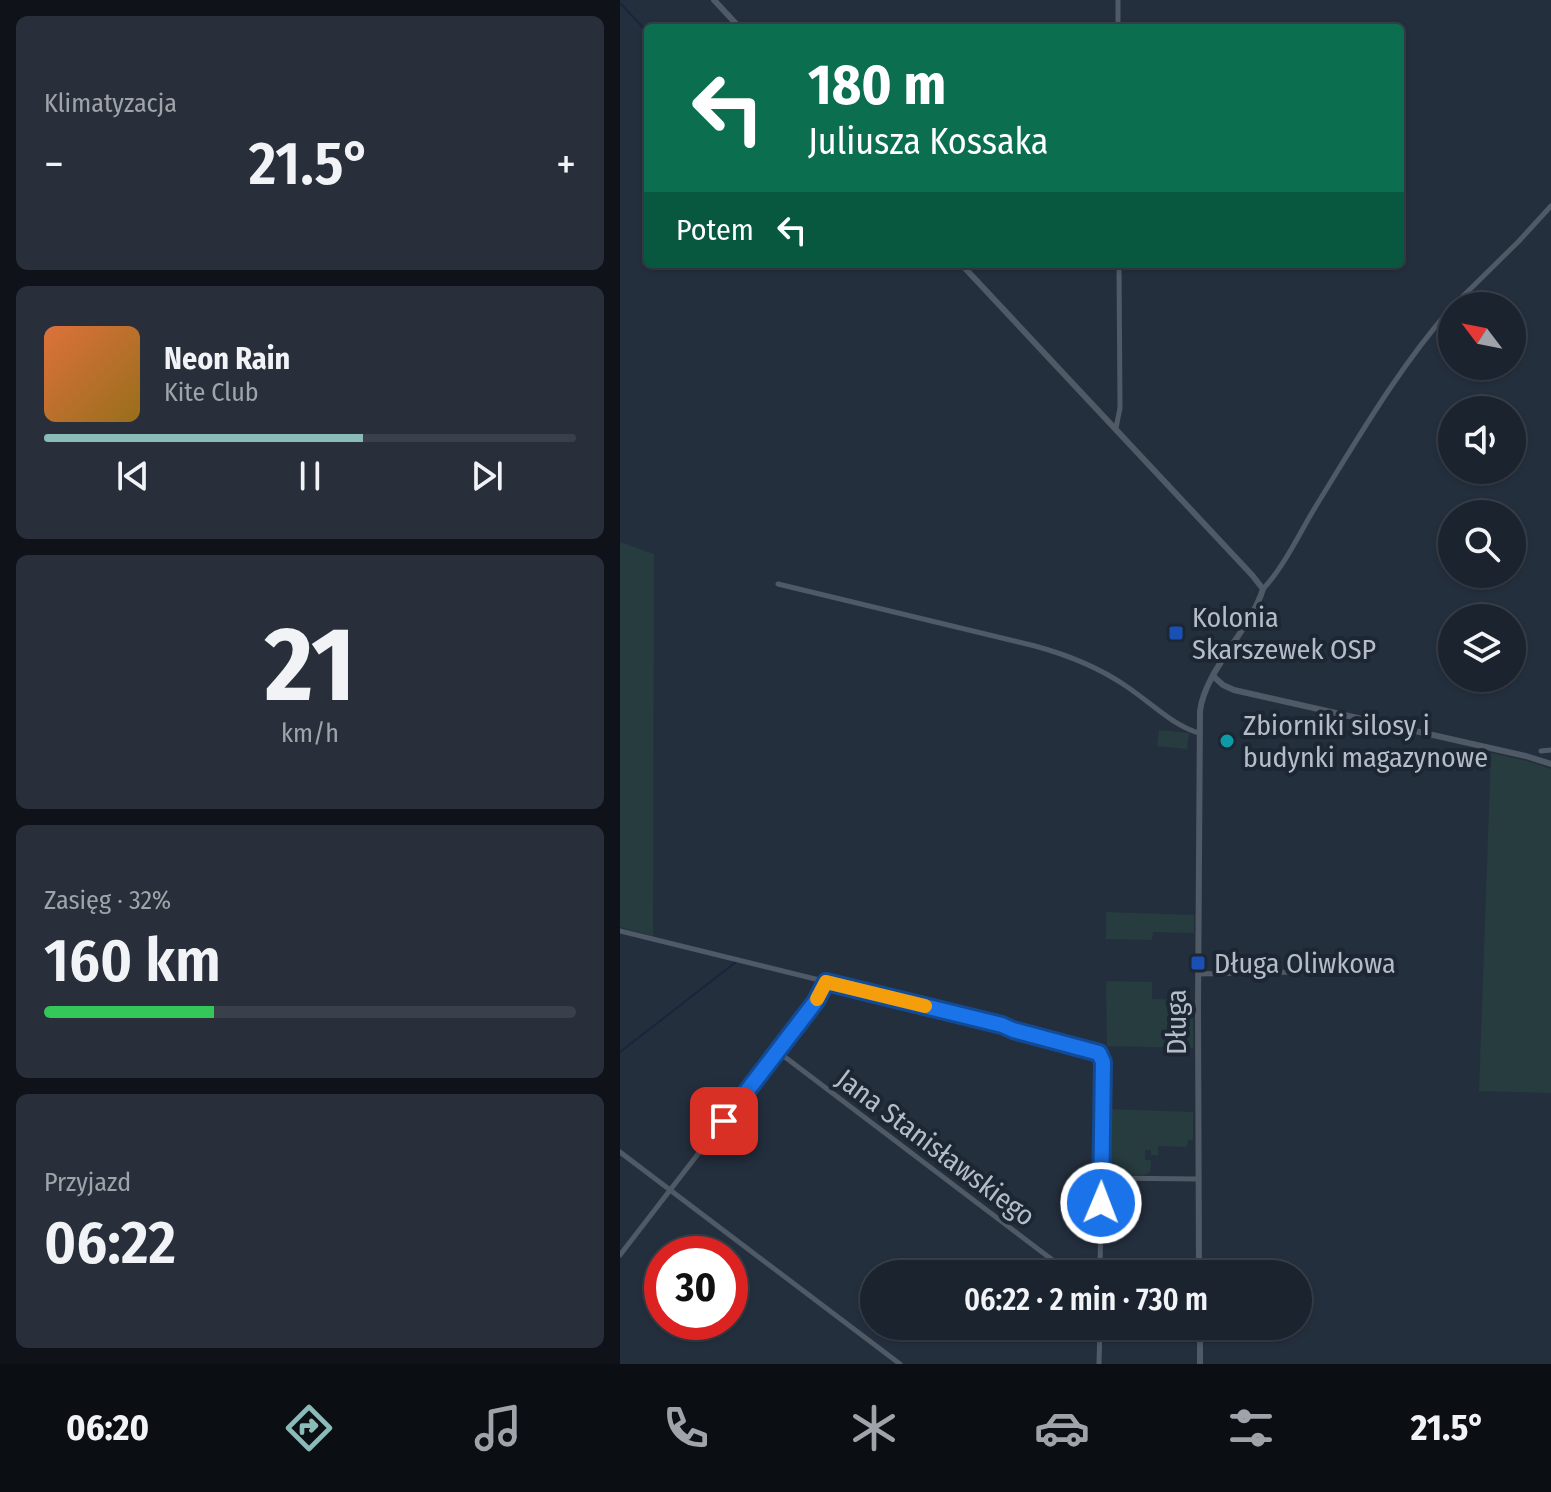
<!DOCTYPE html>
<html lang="pl">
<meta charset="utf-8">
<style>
body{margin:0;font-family:"Fira Sans Condensed",sans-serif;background:#282f3a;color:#f1f3f6;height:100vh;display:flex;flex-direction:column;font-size:30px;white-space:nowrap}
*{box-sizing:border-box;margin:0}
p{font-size:26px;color:#a0a4aa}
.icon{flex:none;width:44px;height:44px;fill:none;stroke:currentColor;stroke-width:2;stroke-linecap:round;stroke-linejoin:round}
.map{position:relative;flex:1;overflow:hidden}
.side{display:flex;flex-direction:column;gap:16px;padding:16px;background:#0f1319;width:620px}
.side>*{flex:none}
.top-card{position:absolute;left:24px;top:24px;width:760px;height:244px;border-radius:8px;box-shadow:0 2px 6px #0004,0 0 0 2px #39404a;background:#0b6e4f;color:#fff;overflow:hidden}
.needle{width:52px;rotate:302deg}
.buttons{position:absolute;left:818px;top:292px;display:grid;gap:16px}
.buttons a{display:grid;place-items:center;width:88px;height:88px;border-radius:50%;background:#1b232e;box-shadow:0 2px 6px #0004,0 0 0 2px #39404a;font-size:40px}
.speed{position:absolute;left:24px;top:1236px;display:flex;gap:16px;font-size:40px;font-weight:700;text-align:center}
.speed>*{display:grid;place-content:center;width:104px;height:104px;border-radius:50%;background:#1b232e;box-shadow:0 2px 6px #0004,0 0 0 2px #39404a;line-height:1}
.speed .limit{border:12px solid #d22;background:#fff;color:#111}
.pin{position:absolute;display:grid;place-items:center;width:68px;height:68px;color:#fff;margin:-34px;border-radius:16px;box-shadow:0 4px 12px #0006}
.me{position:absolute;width:88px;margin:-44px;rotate:1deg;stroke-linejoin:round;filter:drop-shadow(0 0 6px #0008)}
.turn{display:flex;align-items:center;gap:28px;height:168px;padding:0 32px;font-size:36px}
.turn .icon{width:104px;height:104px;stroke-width:2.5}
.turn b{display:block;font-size:56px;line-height:68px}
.then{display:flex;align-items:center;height:76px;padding:0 32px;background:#0003;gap:16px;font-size:30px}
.big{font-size:60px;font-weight:600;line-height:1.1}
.side .widget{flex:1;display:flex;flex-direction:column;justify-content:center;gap:12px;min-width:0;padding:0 28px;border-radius:12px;background:#282f3a}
.side .dial{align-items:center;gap:0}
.dial b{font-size:104px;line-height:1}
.song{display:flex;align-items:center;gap:24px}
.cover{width:96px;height:96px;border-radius:12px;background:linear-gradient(135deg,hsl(20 70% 55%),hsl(40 70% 35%))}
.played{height:8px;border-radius:4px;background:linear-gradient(90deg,#8bbbb9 60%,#39404a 60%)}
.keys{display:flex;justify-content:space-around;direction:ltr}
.heat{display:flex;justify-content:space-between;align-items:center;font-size:44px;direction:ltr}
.charge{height:12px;border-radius:6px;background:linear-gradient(90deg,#34c759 32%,#39404a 0)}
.trip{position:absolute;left:240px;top:1260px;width:452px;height:80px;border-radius:40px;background:#1b232e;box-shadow:0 2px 6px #0004,0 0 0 2px #39404a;font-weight:600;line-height:80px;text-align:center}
.tab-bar{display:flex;height:128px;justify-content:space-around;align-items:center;background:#0b0e12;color:#a0a4aa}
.tab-bar .icon{width:56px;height:56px}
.tab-bar .current{color:#8bbbb9}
.tab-bar b{font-size:36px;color:#f1f3f6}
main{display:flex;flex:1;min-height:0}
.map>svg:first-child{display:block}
.green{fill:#263c3f}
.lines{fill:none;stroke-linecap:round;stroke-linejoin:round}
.stream{stroke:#17263c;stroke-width:2}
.minor{stroke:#505966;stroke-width:5}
.tertiary{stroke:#505966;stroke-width:6}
.route-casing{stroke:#114b97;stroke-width:20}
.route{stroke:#1a73e8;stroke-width:14}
.slow{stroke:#f59e0b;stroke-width:14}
.transit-dot{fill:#1a4fb4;stroke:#1d2633;stroke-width:3}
.culture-dot{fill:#0f9aa8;stroke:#1d2633;stroke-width:3}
.labels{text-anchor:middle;stroke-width:8;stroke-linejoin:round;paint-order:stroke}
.poi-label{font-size:28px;fill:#b4bcc9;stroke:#1d2633;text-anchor:start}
.street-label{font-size:28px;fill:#b4bcc9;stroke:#1d2633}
</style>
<main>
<section class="side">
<div class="widget"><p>Klimatyzacja</p>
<div class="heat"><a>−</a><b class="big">21.5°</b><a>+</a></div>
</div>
<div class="widget">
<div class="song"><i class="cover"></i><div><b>Neon Rain</b><p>Kite Club</p></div></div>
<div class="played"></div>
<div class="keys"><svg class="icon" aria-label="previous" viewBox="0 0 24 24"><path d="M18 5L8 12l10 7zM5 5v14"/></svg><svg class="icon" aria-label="pause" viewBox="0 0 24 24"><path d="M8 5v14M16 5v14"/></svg><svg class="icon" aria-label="next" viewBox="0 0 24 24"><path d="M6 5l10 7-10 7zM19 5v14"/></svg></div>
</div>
<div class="widget dial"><b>21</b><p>km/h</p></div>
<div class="widget"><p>Zasięg · 32%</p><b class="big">160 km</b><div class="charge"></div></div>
<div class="widget"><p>Przyjazd</p><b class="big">06:22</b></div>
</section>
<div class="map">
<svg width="931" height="1364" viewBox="0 0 931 1364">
<rect width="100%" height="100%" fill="#242f3e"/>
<!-- green -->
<g class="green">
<path d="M0,542l34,12 -1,382 -33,-9z"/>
<path d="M539,730l30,3 -2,16 -30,-3z"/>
<path d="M871,753l36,8 24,8v324l-72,-2z"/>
<path d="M486,912l88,3v18l-41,-1 -1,8 -46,-1z"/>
<path d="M486,981l46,1v17l41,1v48l-86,-2z"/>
<path d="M486,1109l87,3v28h-5l-1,7 -29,-1v9h-7v-5h-6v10h6l-1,12 -6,3 -38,-1z"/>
</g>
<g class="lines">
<!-- stream -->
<g class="stream">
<path d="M0,3l28,30"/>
<path d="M0,1052l116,-90"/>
</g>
<!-- minor -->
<g class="minor">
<path d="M498,0v28"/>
<path d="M833,306l66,-65 32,-35"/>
<path d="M496,428l4,-20 -1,-144"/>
<path d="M158,584l257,62c33,9 63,21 91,40 24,16 46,39 73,47"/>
<path d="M643,589c21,-22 37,-57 53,-83 42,-68 83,-139 136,-199"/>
<path d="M921,751l10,-1"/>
<path d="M0,931l382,94 11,5 86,23 4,9 -3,212"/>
<path d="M578,974l197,-4"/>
<path d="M157,1051l294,223"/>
<path d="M0,1152l280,212"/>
<path d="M482,1178l97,1"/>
<path d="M0,1255l196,-254 10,-19"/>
<path d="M479,1364l1,-38"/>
</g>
<!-- tertiary -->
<g class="tertiary">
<path d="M94,0l26,28"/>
<path d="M341,264l291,311 11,14c-13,42 -58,81 -63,122l-2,297 1,266"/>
<path d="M593,676l10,9 11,5 292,66 25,8"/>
<path d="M580,1326v38"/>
</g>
</g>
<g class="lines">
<defs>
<path id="route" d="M104,1121l92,-120 10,-19 176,43 11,5 86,23 4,9 -2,141"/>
</defs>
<!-- route casing -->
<use href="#route" class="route-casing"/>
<!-- route -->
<use href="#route" class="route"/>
<!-- slow -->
<path class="slow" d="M197,999l9,-17 99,24"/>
</g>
<!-- markers -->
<g class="transit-dot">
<rect x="548" y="625" width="16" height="16" rx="4"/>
<rect x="570" y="955" width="16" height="16" rx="4"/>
</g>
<circle class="culture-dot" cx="607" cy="741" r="8"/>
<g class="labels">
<!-- poi labels -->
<g class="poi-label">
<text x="572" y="627">Kolonia<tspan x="572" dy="32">Skarszewek OSP</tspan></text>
<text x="623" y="735">Zbiorniki silosy i<tspan x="623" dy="32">budynki magazynowe</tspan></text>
<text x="594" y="973">Długa Oliwkowa</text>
</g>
<!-- street labels -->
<g class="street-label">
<text transform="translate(556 1022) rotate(-90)" y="10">Długa</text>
<text transform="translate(316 1147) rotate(37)" y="10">Jana Stanisławskiego</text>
</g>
</g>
</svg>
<div class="buttons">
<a><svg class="needle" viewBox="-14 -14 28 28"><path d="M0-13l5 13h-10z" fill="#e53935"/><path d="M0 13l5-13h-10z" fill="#a0a4aa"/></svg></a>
<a><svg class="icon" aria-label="sound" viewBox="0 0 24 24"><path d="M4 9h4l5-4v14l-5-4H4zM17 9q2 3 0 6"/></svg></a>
<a><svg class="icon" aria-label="search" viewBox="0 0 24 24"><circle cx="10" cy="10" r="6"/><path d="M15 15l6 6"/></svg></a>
<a><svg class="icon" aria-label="layers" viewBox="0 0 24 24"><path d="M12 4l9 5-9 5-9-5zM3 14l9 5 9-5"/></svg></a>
</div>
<div class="speed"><div class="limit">30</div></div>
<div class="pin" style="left:104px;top:1121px;background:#d93025"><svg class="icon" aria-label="arrive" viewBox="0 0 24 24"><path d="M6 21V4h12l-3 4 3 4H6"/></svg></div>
<svg class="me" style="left:481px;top:1203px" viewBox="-20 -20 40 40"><circle r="17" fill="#1a73e8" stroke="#fff" stroke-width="3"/><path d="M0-11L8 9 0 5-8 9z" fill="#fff"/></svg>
<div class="trip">06:22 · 2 min · 730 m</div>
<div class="top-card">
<div class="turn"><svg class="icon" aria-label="left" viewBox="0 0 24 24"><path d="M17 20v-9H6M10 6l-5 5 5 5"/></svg><div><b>180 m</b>Juliusza Kossaka</div></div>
<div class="then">Potem<svg class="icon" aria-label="left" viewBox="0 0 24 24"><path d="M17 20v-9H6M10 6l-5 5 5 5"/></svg></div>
</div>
</div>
</main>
<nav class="tab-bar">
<b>06:20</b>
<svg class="icon current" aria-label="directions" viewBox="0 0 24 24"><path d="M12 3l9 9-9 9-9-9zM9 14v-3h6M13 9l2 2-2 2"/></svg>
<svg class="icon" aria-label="music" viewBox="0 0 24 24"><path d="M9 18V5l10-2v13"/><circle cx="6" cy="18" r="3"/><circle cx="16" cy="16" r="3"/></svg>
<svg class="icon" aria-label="phone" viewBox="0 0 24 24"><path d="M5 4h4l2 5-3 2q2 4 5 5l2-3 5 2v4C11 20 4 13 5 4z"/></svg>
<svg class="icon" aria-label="climate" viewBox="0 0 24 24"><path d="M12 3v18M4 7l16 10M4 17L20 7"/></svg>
<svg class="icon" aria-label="car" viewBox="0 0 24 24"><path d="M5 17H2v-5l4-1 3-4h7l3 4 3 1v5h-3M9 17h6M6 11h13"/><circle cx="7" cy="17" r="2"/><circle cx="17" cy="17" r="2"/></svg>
<svg class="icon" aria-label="filters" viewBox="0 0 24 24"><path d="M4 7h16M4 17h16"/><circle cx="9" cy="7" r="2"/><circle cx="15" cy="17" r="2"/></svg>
<b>21.5°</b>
</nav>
